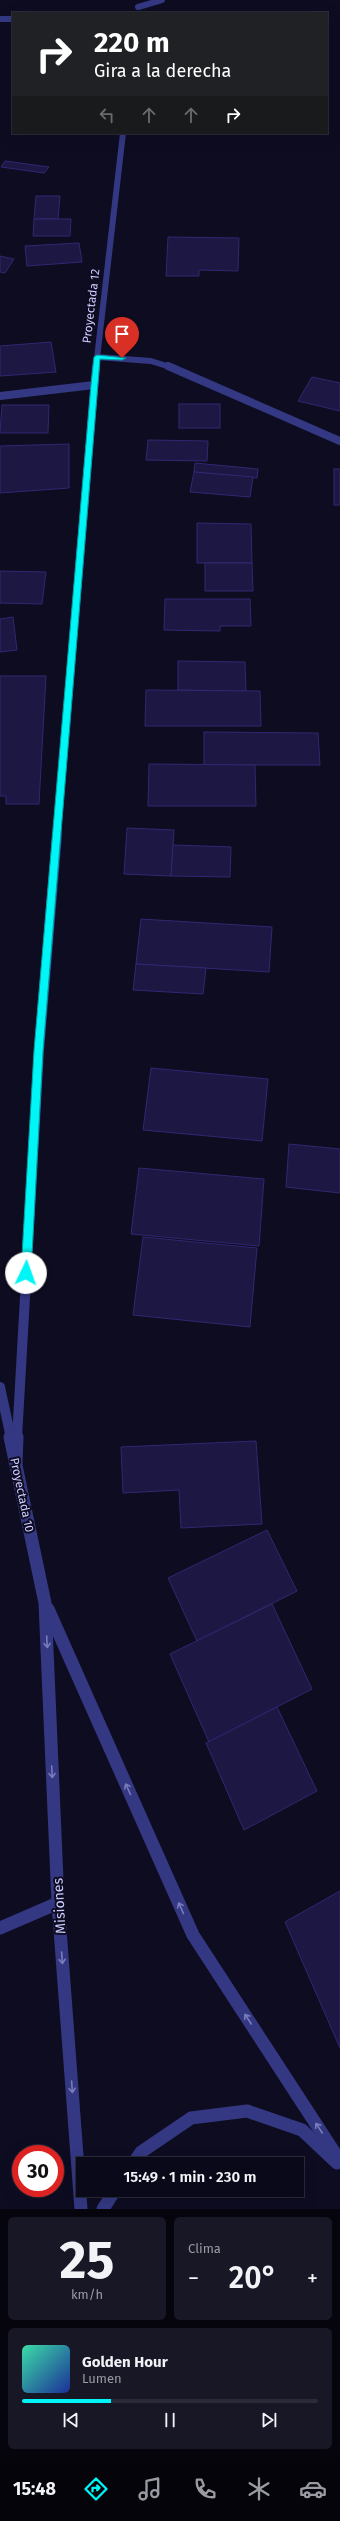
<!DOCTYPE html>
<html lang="es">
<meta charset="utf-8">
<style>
body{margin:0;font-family:"Fira Sans",sans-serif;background:#181726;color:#f1f3f6;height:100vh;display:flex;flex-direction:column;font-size:15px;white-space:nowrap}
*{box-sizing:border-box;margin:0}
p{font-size:13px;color:#999aa2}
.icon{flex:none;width:22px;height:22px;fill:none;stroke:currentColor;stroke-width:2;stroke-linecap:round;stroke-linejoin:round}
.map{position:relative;height:2209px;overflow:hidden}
.drawer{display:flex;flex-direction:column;gap:8px;padding:8px;background:#06050e;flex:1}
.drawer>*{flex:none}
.guide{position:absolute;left:12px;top:12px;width:316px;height:122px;border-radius:0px;box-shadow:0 4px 16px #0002,0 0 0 1px #2a2a38;background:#202124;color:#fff;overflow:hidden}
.speed{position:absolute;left:12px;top:2145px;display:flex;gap:8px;font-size:20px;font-weight:700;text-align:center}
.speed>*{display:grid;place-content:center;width:52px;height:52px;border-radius:50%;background:#0a0919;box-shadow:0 4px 16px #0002,0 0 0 1px #2a2a38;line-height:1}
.speed .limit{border:6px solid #d22;background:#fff;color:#111}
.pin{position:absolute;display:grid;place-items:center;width:34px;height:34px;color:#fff;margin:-41px -17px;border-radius:50% 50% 50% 0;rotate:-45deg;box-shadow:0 0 4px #0007}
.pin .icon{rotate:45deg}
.me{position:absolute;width:44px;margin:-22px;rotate:3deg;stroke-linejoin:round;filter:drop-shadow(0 0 3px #0008)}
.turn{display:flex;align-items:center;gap:14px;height:84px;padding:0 16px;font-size:18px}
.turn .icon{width:52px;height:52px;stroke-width:2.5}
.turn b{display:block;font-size:28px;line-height:34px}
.lanes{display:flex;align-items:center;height:38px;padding:0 16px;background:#0003;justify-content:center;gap:20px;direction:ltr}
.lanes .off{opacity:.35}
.big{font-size:30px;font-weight:600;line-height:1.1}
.drawer .widget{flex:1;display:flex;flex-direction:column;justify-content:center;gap:6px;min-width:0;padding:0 14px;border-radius:6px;background:#181726}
.drawer .dial{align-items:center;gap:0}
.dial b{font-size:52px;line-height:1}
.song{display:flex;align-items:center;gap:12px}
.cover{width:48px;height:48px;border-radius:6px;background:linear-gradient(135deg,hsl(160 70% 55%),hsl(230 70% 35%))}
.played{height:4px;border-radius:2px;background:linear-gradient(90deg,#00f5f7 30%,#2a2a38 30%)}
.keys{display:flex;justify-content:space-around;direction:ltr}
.heat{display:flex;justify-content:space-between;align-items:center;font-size:22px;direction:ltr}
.drawer .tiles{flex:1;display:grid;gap:8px;grid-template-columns:1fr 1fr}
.widget:last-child{grid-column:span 2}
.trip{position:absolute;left:76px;top:2157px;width:228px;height:40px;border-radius:0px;background:#0a0919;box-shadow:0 4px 16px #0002,0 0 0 1px #2a2a38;font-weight:600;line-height:40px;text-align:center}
.menu{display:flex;height:64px;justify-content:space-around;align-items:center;background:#04040a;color:#999aa2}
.menu .icon{width:28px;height:28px}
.menu .current{color:#00f5f7}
.menu b{font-size:18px;color:#f1f3f6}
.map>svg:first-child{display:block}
.building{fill:#1c1743;stroke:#302871}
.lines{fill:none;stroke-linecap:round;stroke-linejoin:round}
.minor-far3{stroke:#343883;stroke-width:6}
.minor-far2{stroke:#343883;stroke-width:8}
.minor-far1{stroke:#343883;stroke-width:10}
.minor{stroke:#343883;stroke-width:13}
.oneway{stroke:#797bbb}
.route{fill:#00f5f7;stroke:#009fa1}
.labels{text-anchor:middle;stroke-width:4;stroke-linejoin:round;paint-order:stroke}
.street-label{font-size:12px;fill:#ceccff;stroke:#0e0c21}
.near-street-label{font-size:14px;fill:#ceccff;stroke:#0e0c21}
</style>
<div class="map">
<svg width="340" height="2209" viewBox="0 0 340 2209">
<rect width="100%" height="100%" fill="#0e0c21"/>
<!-- building -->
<g class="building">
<path d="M5,161l44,6 -5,6 -43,-6z"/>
<path d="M36,196h24l-2,23h-24z"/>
<path d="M34,219h37l-1,17h-37z"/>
<path d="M168,237l71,1 -1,33 -39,-1v6h-33z"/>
<path d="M79,243l3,19 -55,4 -2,-20z"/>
<path d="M0,256l14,3 -9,14 -5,-1z"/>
<path d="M51,342l5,30 -56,4v-30z"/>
<path d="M312,377l28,6v28l-42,-10z"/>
<rect x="179" y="404" width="41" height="24"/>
<path d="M2,405h47l-1,28h-48z"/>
<path d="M148,440l60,1 -1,20 -61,-1z"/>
<path d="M69,444v44l-69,5v-47z"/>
<path d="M195,463l63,6 -1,9 -63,-6z"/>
<rect x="334" y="469" width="6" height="36"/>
<path d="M194,472l59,5 -3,20 -60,-5z"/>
<path d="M197,523l54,1 1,39h-55z"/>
<path d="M205,563h47l1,28h-48z"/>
<path d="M0,571l46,1 -4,32 -42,-1z"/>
<path d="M165,599h85l1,27h-31v5l-56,-1z"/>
<path d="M13,617l4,33 -17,2v-33z"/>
<path d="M178,661l67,1 1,29 -68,-1z"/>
<path d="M0,676h46l-7,128h-33v-8h-6z"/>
<path d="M146,690l114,1 1,35h-116z"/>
<path d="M204,732l114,1 2,32h-116z"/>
<path d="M149,764l106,1 1,41h-108z"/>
<path d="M127,828l47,2 -3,46 -47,-2z"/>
<path d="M173,845l58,2 -1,30 -59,-1z"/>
<path d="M141,919l131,8 -3,45 -133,-8z"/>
<path d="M136,964l70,4 -3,26 -70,-4z"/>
<path d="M151,1068l117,11 -6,62 -119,-11z"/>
<path d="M289,1144l51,5v44l-54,-6z"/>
<path d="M139,1168l125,11 -5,67 -128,-12z"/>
<path d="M143,1237l114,11 -7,79 -117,-12z"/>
<path d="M256,1441l6,83 -81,4 -2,-38 -56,3 -2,-46z"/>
<path d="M267,1530l30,61 -100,50 -29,-63z"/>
<path d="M272,1604l40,85 -103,53 -39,-88z"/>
<path d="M277,1707l40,84 -73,39 -38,-87z"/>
<path d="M340,1891v157l-55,-126z"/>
</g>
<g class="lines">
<!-- minor-far3 -->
<g class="minor-far3">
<path d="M138,7l24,-7"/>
<path d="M0,19h13"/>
<path d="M97,357l54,4 19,6"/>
<path d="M96,367l27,-234"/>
</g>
<!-- minor-far2 -->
<g class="minor-far2">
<path d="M168,366l172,75"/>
<path d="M0,396l94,-11"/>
<path d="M57,836l39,-470"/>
</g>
<!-- minor-far1 -->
<g class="minor-far1">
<path d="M0,1387l11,51"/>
<path d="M17,1438l22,-387 18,-216"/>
</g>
<!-- minor -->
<g class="minor">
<path d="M10,1437l35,166 13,300 23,306"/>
<path d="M16,1463l1,-26"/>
<path d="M48,1609l145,326 147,226"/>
<path d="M0,1928l58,-25"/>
<path d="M133,2164l8,-12 50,-34 56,-7 55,19 35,33"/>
<path d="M103,2209l12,-19"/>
</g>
</g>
<!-- one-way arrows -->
<defs><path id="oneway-shaft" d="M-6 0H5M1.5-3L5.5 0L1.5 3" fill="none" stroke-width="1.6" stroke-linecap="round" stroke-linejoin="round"/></defs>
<g class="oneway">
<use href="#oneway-shaft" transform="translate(47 1642) rotate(87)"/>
<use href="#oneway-shaft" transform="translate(52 1772) rotate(87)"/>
<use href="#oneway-shaft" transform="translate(128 1789) rotate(-114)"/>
<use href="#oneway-shaft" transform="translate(181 1908) rotate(-114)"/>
<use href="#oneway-shaft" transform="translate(62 1958) rotate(86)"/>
<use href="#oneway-shaft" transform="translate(248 2019) rotate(-123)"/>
<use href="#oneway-shaft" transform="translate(72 2087) rotate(86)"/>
<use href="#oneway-shaft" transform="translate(319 2128) rotate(-123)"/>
</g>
<!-- route -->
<path class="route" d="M97,355l29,3 -4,2 -22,-1 -57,692 -12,222 -5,4 -5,-4 13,-222 57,-666 3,-28z"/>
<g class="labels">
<!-- street labels -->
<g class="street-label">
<text transform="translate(91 306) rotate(-83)" y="4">Proyectada 12</text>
<text transform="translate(22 1495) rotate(78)" y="4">Proyectada 10</text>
</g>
<!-- near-street labels -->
<g class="near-street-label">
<text transform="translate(59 1906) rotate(-93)" y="5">Misiones</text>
</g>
</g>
</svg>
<div class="speed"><div class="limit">30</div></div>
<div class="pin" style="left:122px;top:358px;background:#d93025"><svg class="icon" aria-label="arrive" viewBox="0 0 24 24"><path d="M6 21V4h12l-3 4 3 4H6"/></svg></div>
<svg class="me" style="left:26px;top:1273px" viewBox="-20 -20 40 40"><circle r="19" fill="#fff"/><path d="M0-13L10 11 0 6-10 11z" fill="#00f5f7"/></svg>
<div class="trip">15:49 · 1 min · 230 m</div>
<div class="guide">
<div class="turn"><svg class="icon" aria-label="right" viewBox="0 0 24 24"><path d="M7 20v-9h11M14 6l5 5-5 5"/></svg><div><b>220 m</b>Gira a la derecha</div></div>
<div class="lanes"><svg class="icon off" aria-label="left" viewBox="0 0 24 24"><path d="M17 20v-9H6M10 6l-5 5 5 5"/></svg><svg class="icon off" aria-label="ahead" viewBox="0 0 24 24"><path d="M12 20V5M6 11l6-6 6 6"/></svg><svg class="icon off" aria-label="ahead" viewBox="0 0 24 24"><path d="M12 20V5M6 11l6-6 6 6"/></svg><svg class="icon" aria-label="right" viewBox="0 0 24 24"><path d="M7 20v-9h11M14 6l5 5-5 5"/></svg></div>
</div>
</div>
<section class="drawer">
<div class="tiles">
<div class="widget dial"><b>25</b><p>km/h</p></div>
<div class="widget"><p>Clima</p>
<div class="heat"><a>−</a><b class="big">20°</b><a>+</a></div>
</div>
<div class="widget">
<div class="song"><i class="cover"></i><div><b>Golden Hour</b><p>Lumen</p></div></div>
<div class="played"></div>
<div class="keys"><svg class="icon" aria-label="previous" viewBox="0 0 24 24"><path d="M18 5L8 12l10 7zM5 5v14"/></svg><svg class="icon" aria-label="pause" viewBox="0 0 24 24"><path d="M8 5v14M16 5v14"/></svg><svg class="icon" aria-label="next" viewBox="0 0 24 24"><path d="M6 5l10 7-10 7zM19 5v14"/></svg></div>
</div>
</div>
</section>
<nav class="menu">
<b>15:48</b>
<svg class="icon current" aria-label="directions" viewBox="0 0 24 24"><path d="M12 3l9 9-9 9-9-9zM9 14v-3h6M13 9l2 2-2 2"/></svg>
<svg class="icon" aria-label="music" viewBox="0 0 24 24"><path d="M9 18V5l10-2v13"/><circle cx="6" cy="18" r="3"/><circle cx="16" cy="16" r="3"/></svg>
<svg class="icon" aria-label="phone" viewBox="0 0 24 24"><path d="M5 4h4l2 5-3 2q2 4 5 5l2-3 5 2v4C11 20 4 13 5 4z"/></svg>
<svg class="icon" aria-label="climate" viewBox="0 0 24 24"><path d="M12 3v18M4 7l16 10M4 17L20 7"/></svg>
<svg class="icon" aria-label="car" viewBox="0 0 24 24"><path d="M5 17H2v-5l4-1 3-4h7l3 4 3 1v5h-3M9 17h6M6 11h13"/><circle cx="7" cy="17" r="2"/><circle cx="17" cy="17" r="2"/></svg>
</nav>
